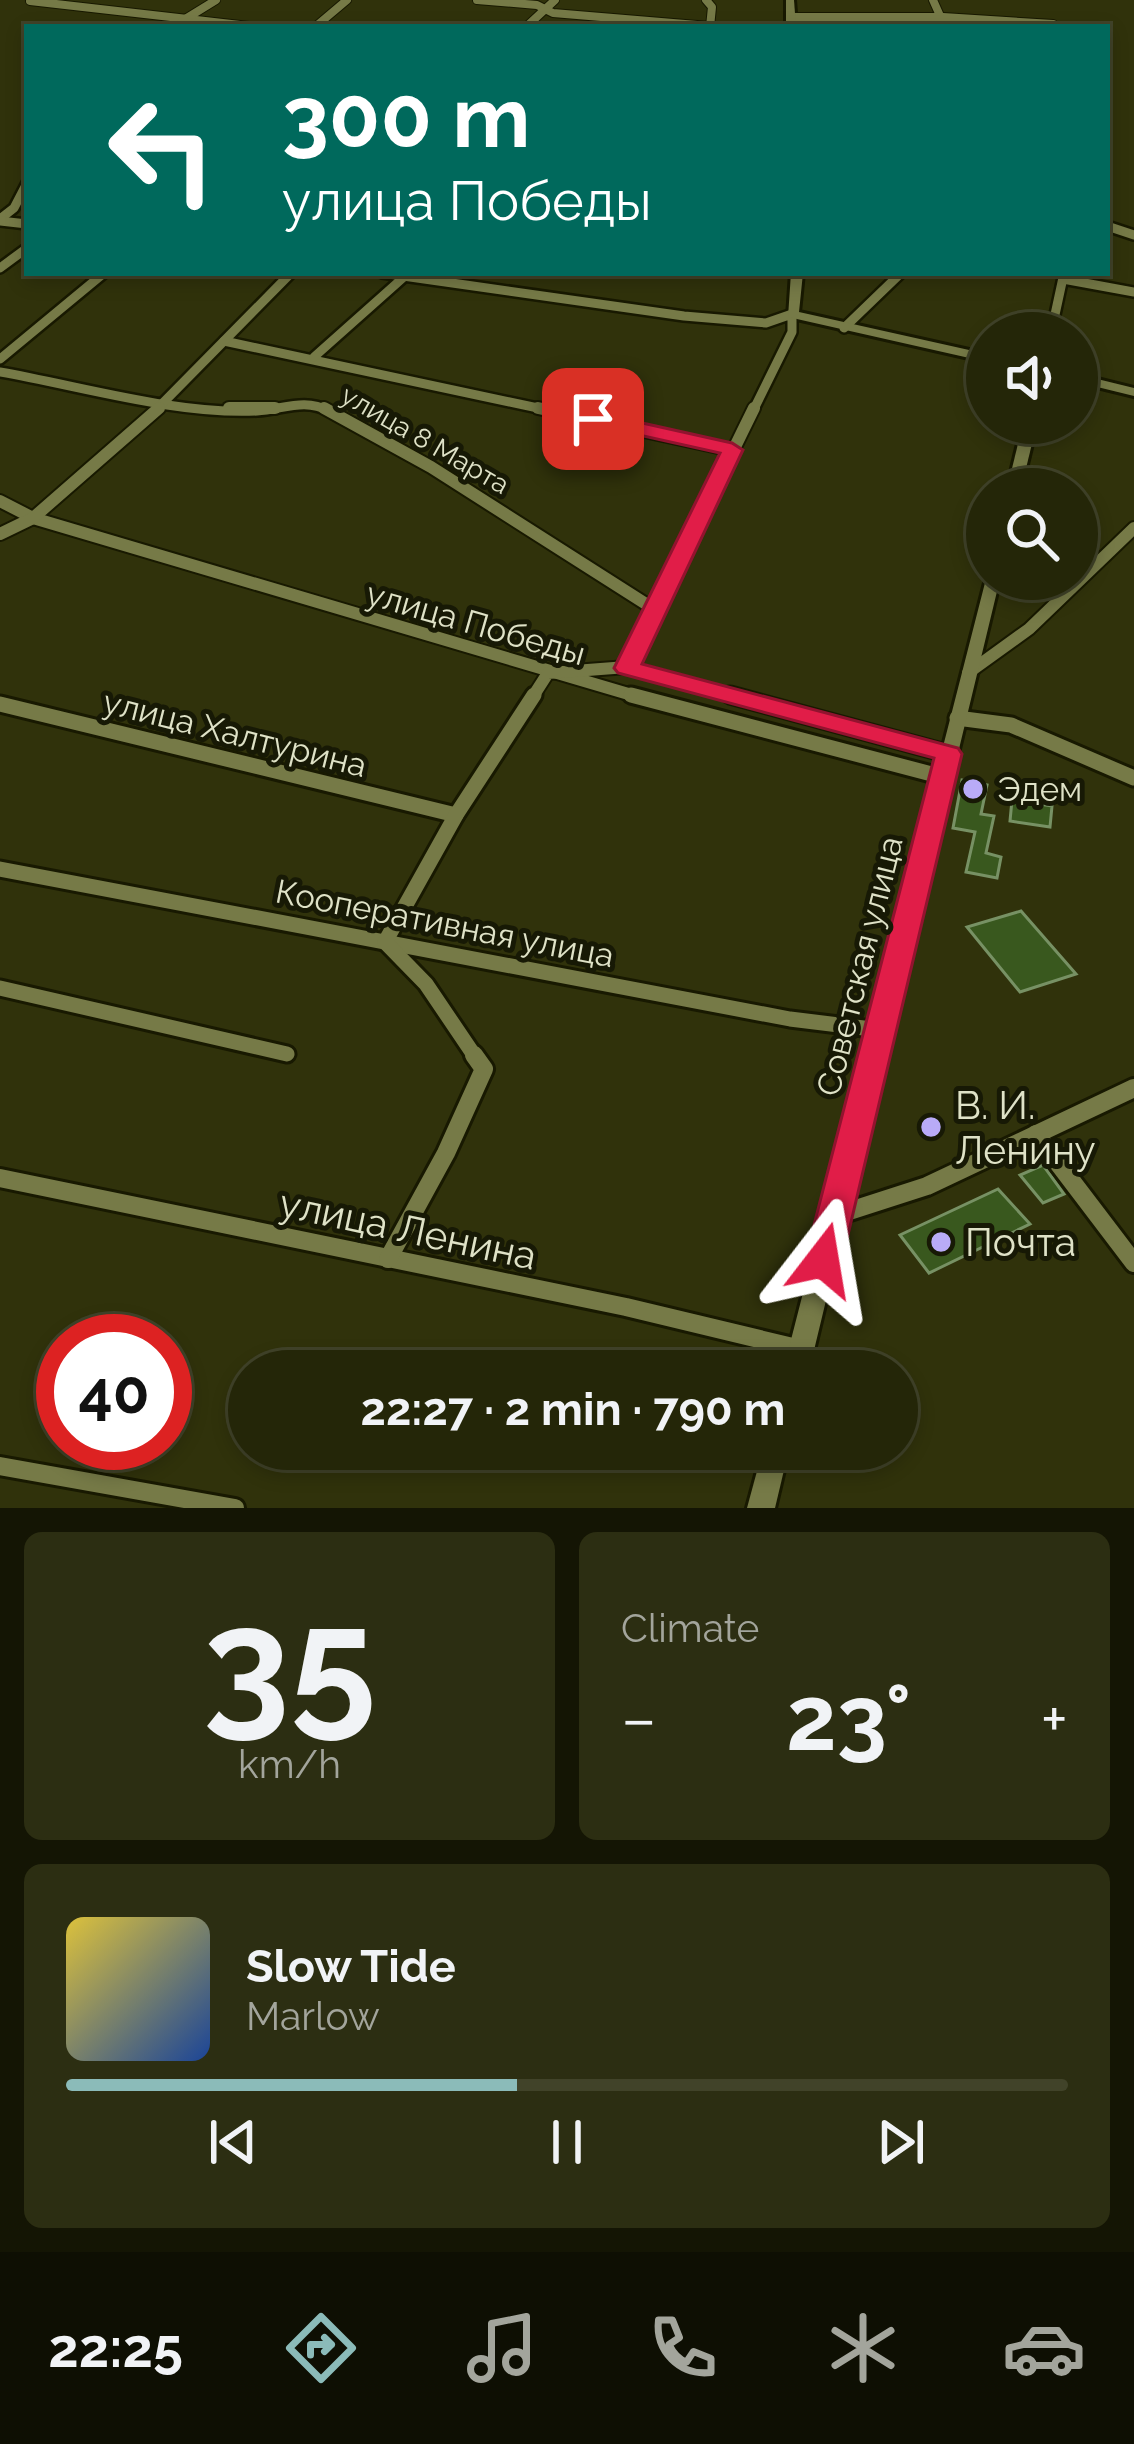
<!DOCTYPE html>
<meta charset="utf-8">
<style>
body{margin:0;font-family:Raleway,sans-serif;background:#2c2e12;color:#f1f3f6;height:100vh;display:flex;flex-direction:column;font-size:45px;white-space:nowrap}
*{box-sizing:border-box;margin:0}
p{font-size:39px;color:#a3a59c}
.icon{flex:none;width:66px;height:66px;fill:none;stroke:currentColor;stroke-width:2;stroke-linecap:round;stroke-linejoin:round}
.map{position:relative;height:1508px;overflow:hidden}
.panel{display:flex;flex-direction:column;gap:24px;padding:24px;background:#141504;flex:1}
.panel>*{flex:none}
.hud{position:absolute;left:24px;top:24px;width:1086px;height:252px;border-radius:0px;box-shadow:0 6px 18px #0003,0 0 0 3px #414329;background:#00695c;color:#fff;overflow:hidden}
.controls{position:absolute;left:966px;top:312px;display:grid;gap:24px}
.controls a{display:grid;place-items:center;width:132px;height:132px;border-radius:50%;background:#242608;box-shadow:0 6px 18px #0003,0 0 0 3px #414329;font-size:60px}
.speed{position:absolute;left:36px;top:1314px;display:flex;gap:24px;font-size:60px;font-weight:700;text-align:center}
.speed>*{display:grid;place-content:center;width:156px;height:156px;border-radius:50%;background:#242608;box-shadow:0 6px 18px #0003,0 0 0 3px #414329;line-height:1}
.speed .limit{border:18px solid #d22;background:#fff;color:#111}
.pin{position:absolute;display:grid;place-items:center;width:102px;height:102px;color:#fff;margin:-51px;border-radius:24px;box-shadow:0 6px 18px #0006}
.me{position:absolute;width:132px;margin:-66px;rotate:14deg;stroke-linejoin:round;filter:drop-shadow(0 0 9px #0008)}
.turn{display:flex;align-items:center;gap:42px;height:252px;padding:0 60px;font-size:54px}
.turn .icon{width:156px;height:156px;stroke-width:2.5}
.turn b{display:block;font-size:84px;line-height:102px}
.big{font-size:90px;font-weight:700;line-height:1.1}
.panel .card{flex:1;display:flex;flex-direction:column;justify-content:center;gap:18px;min-width:0;padding:0 42px;border-radius:18px;background:#2c2e12}
.panel .dial{align-items:center;gap:0}
.dial b{font-size:156px;line-height:1}
.song{display:flex;align-items:center;gap:36px}
.cover{width:144px;height:144px;border-radius:18px;background:linear-gradient(135deg,hsl(50 70% 55%),hsl(220 70% 35%))}
.played{height:12px;border-radius:6px;background:linear-gradient(90deg,#8bbbb9 45%,#414329 45%)}
.keys{display:flex;justify-content:space-around;direction:ltr}
.heat{display:flex;justify-content:space-between;align-items:center;font-size:66px;direction:ltr}
.panel .tiles{flex:1;display:grid;gap:24px;grid-template-columns:1fr 1fr}
.card:last-child{grid-column:span 2}
.trip{position:absolute;left:228px;top:1350px;width:690px;height:120px;border-radius:60px;background:#242608;box-shadow:0 6px 18px #0003,0 0 0 3px #414329;font-weight:700;line-height:120px;text-align:center}
.tab-bar{display:flex;height:192px;justify-content:space-around;align-items:center;background:#0e0f03;color:#a3a59c}
.tab-bar .icon{width:84px;height:84px}
.tab-bar .selected{color:#8bbbb9}
.tab-bar b{font-size:54px;color:#f1f3f6}
.map>svg:first-child{display:block}
.building{fill:#39581e;stroke:#779164;stroke-width:3}
.lines{fill:none;stroke-linecap:round;stroke-linejoin:round}
.minor-far4-casing{stroke:#181901;stroke-width:10}
.minor-far3-casing{stroke:#181901;stroke-width:14}
.minor-far2-casing{stroke:#181901;stroke-width:16}
.minor-far1-casing{stroke:#181901;stroke-width:21}
.minor-casing{stroke:#181901;stroke-width:24}
.tertiary-casing{stroke:#181901;stroke-width:6}
.minor-far4{stroke:#767a47;stroke-width:8}
.minor-far3{stroke:#767a47;stroke-width:9}
.minor-far2{stroke:#767a47;stroke-width:12}
.minor-far1{stroke:#767a47;stroke-width:15}
.minor{stroke:#767a47;stroke-width:18}
.tertiary{fill:#767a47;fill-rule:evenodd}
.route{fill:#e11d48;stroke:#92132f;stroke-width:3}
.poi-dot{fill:#b9abf7;stroke:#171905;stroke-width:4.5}
.labels{text-anchor:middle;stroke-width:10;stroke-linejoin:round;paint-order:stroke}
.far-street-label{font-size:27px;fill:#dfe2c7;stroke:#171905}
.street-label{font-size:33px;fill:#dfe2c7;stroke:#171905}
.poi-label{font-size:33px;fill:#dfe2c7;stroke:#171905;text-anchor:start}
.near-poi-label{font-size:39px;fill:#dfe2c7;stroke:#171905;text-anchor:start}
.near-street-label{font-size:39px;fill:#dfe2c7;stroke:#171905}
</style>
<div class="map">
<svg width="1134" height="1508" viewBox="0 0 1134 1508">
<rect width="100%" height="100%" fill="#30320b"/>
<!-- building -->
<g class="building">
<path d="M962,780l25,5 -6,29 13,2 -8,37 15,4 -4,21 -31,-6 9,-40 -22,-4z"/>
<path d="M1012,800l40,6 -2,21 -40,-6z"/>
<path d="M1021,911l55,63 -56,18 -53,-65z"/>
<path d="M1043,1165l21,29 -21,9 -23,-28z"/>
<path d="M998,1189l32,35 -101,49 -29,-38z"/>
</g>
<g class="lines">
<defs>
<g id="minor-far4">
<path d="M477,0l60,5 16,8 156,13"/>
<path d="M706,0l6,7 -2,20"/>
<path d="M933,0l12,27"/>
<path d="M30,1l228,26"/>
<path d="M791,17h152l110,7"/>
<path d="M182,21l34,-21"/>
<path d="M315,27l32,-27"/>
<path d="M526,27l29,-27"/>
</g>
<g id="minor-far3">
<path d="M0,219l14,-11 13,-25"/>
<path d="M0,221l27,3"/>
<path d="M1107,226l27,9"/>
<path d="M0,268l27,-20"/>
<path d="M382,273l302,43 82,7 26,-9v18l-39,79"/>
<path d="M1063,279l71,13"/>
<path d="M844,328l57,-55"/>
<path d="M1051,333l13,-60"/>
<path d="M224,341l328,70"/>
<path d="M314,357l91,-81"/>
<path d="M0,359l104,-86"/>
<path d="M0,372c80,14 177,43 257,39 27,-2 48,-13 72,0"/>
<path d="M155,411l136,-138"/>
</g>
<g id="minor-far2">
<path d="M229,408h46"/>
<path d="M324,408l107,59 226,144"/>
<path d="M538,408l194,42"/>
<path d="M0,501l33,17 609,180"/>
<path d="M0,534l33,-16 126,-110"/>
<path d="M627,667l114,31"/>
<path d="M968,673l61,-44 105,-101"/>
<path d="M532,698l16,-25 79,-6 127,-259"/>
</g>
<g id="minor-far1">
<path d="M631,695l312,82"/>
<path d="M730,695l219,59"/>
<path d="M0,704l456,111"/>
<path d="M957,718l54,7 123,53"/>
<path d="M0,869l790,150 90,11"/>
<path d="M0,988l287,66"/>
<path d="M476,1058l-50,-74 -41,-42 71,-127 78,-120"/>
</g>
<g id="minor">
<path d="M1036,1134l98,129"/>
<path d="M0,1178l626,129 175,42"/>
<path d="M834,1216l93,-30 207,-98"/>
<path d="M388,1259l58,-106 38,-84 -10,-14"/>
<path d="M0,1466l235,42"/>
</g>
<g id="tertiary">
<path d="M786,0h8l2,27h-10z"/>
<path d="M791,273h12l-4,39 188,42v8l-199,-45z"/>
<path d="M1077,374l57,14v8l-57,-14z"/>
<path d="M1023,423h14l-16,66h-14z"/>
<path d="M987,575v4h13l-191,792h-26z"/>
<path d="M763,1449h26l-14,59h-28z"/>
</g>
</defs>
<!-- minor-far4 casing -->
<use href="#minor-far4" class="minor-far4-casing"/>
<!-- minor-far3 casing -->
<use href="#minor-far3" class="minor-far3-casing"/>
<!-- minor-far2 casing -->
<use href="#minor-far2" class="minor-far2-casing"/>
<!-- minor-far1 casing -->
<use href="#minor-far1" class="minor-far1-casing"/>
<!-- minor casing -->
<use href="#minor" class="minor-casing"/>
<!-- tertiary casing -->
<use href="#tertiary" class="tertiary-casing"/>
<!-- minor-far4 -->
<use href="#minor-far4" class="minor-far4"/>
<!-- minor-far3 -->
<use href="#minor-far3" class="minor-far3"/>
<!-- minor-far2 -->
<use href="#minor-far2" class="minor-far2"/>
<!-- minor-far1 -->
<use href="#minor-far1" class="minor-far1"/>
<!-- minor -->
<use href="#minor" class="minor"/>
<!-- tertiary -->
<use href="#tertiary" class="tertiary"/>
</g>
<!-- route -->
<path class="route" d="M593,412l139,31 11,7 -101,214 316,84 4,6 -120,506 -6,11 -13,5 -13,-5 -5,-11 129,-502 -316,-85 -4,-5 106,-215 -135,-30 -3,-4z"/>
<!-- markers -->
<g class="poi-dot">
<circle cx="973" cy="789" r="12"/>
<circle cx="931" cy="1127" r="12"/>
<circle cx="941" cy="1242" r="12"/>
</g>
<g class="labels">
<!-- far-street labels -->
<g class="far-street-label">
<text transform="translate(425 440) rotate(30)" y="9">улица 8 Марта</text>
</g>
<!-- street labels -->
<g class="street-label">
<text transform="translate(476 623) rotate(16)" y="12">улица Победы</text>
<text transform="translate(235 733) rotate(14)" y="12">улица Халтурина</text>
<text transform="translate(445 923) rotate(11)" y="12">Кооперативная улица</text>
<text transform="translate(859 966) rotate(-76)" y="12">Советская улица</text>
</g>
<!-- poi labels -->
<g class="poi-label">
<text x="997" y="801">Эдем</text>
</g>
<!-- near-poi labels -->
<g class="near-poi-label">
<text x="955" y="1119">В. И.<tspan x="955" dy="45">Ленину</tspan></text>
<text x="965" y="1256">Почта</text>
</g>
<!-- near-street labels -->
<g class="near-street-label">
<text transform="translate(408 1229) rotate(12)" y="14">улица Ленина</text>
</g>
</g>
</svg>
<div class="controls">
<a><svg class="icon" aria-label="sound" viewBox="0 0 24 24"><path d="M4 9h4l5-4v14l-5-4H4zM17 9q2 3 0 6"/></svg></a>
<a><svg class="icon" aria-label="search" viewBox="0 0 24 24"><circle cx="10" cy="10" r="6"/><path d="M15 15l6 6"/></svg></a>
</div>
<div class="speed"><div class="limit">40</div></div>
<div class="pin" style="left:593px;top:419px;background:#d93025"><svg class="icon" aria-label="arrive" viewBox="0 0 24 24"><path d="M6 21V4h12l-3 4 3 4H6"/></svg></div>
<svg class="me" style="left:823px;top:1260px" viewBox="-20 -20 40 40"><path d="M0-17L14 15 0 8-14 15z" fill="#e11d48" stroke="#fff" stroke-width="4"/></svg>
<div class="trip">22:27 · 2 min · 790 m</div>
<div class="hud">
<div class="turn"><svg class="icon" aria-label="left" viewBox="0 0 24 24"><path d="M17 20v-9H6M10 6l-5 5 5 5"/></svg><div><b>300 m</b>улица Победы</div></div>
</div>
</div>
<section class="panel">
<div class="tiles">
<div class="card dial"><b>35</b><p>km/h</p></div>
<div class="card"><p>Climate</p>
<div class="heat"><a>−</a><b class="big">23°</b><a>+</a></div>
</div>
<div class="card">
<div class="song"><i class="cover"></i><div><b>Slow Tide</b><p>Marlow</p></div></div>
<div class="played"></div>
<div class="keys"><svg class="icon" aria-label="previous" viewBox="0 0 24 24"><path d="M18 5L8 12l10 7zM5 5v14"/></svg><svg class="icon" aria-label="pause" viewBox="0 0 24 24"><path d="M8 5v14M16 5v14"/></svg><svg class="icon" aria-label="next" viewBox="0 0 24 24"><path d="M6 5l10 7-10 7zM19 5v14"/></svg></div>
</div>
</div>
</section>
<nav class="tab-bar">
<b>22:25</b>
<svg class="icon selected" aria-label="directions" viewBox="0 0 24 24"><path d="M12 3l9 9-9 9-9-9zM9 14v-3h6M13 9l2 2-2 2"/></svg>
<svg class="icon" aria-label="music" viewBox="0 0 24 24"><path d="M9 18V5l10-2v13"/><circle cx="6" cy="18" r="3"/><circle cx="16" cy="16" r="3"/></svg>
<svg class="icon" aria-label="phone" viewBox="0 0 24 24"><path d="M5 4h4l2 5-3 2q2 4 5 5l2-3 5 2v4C11 20 4 13 5 4z"/></svg>
<svg class="icon" aria-label="climate" viewBox="0 0 24 24"><path d="M12 3v18M4 7l16 10M4 17L20 7"/></svg>
<svg class="icon" aria-label="car" viewBox="0 0 24 24"><path d="M5 17H2v-5l4-1 3-4h7l3 4 3 1v5h-3M9 17h6M6 11h13"/><circle cx="7" cy="17" r="2"/><circle cx="17" cy="17" r="2"/></svg>
</nav>
